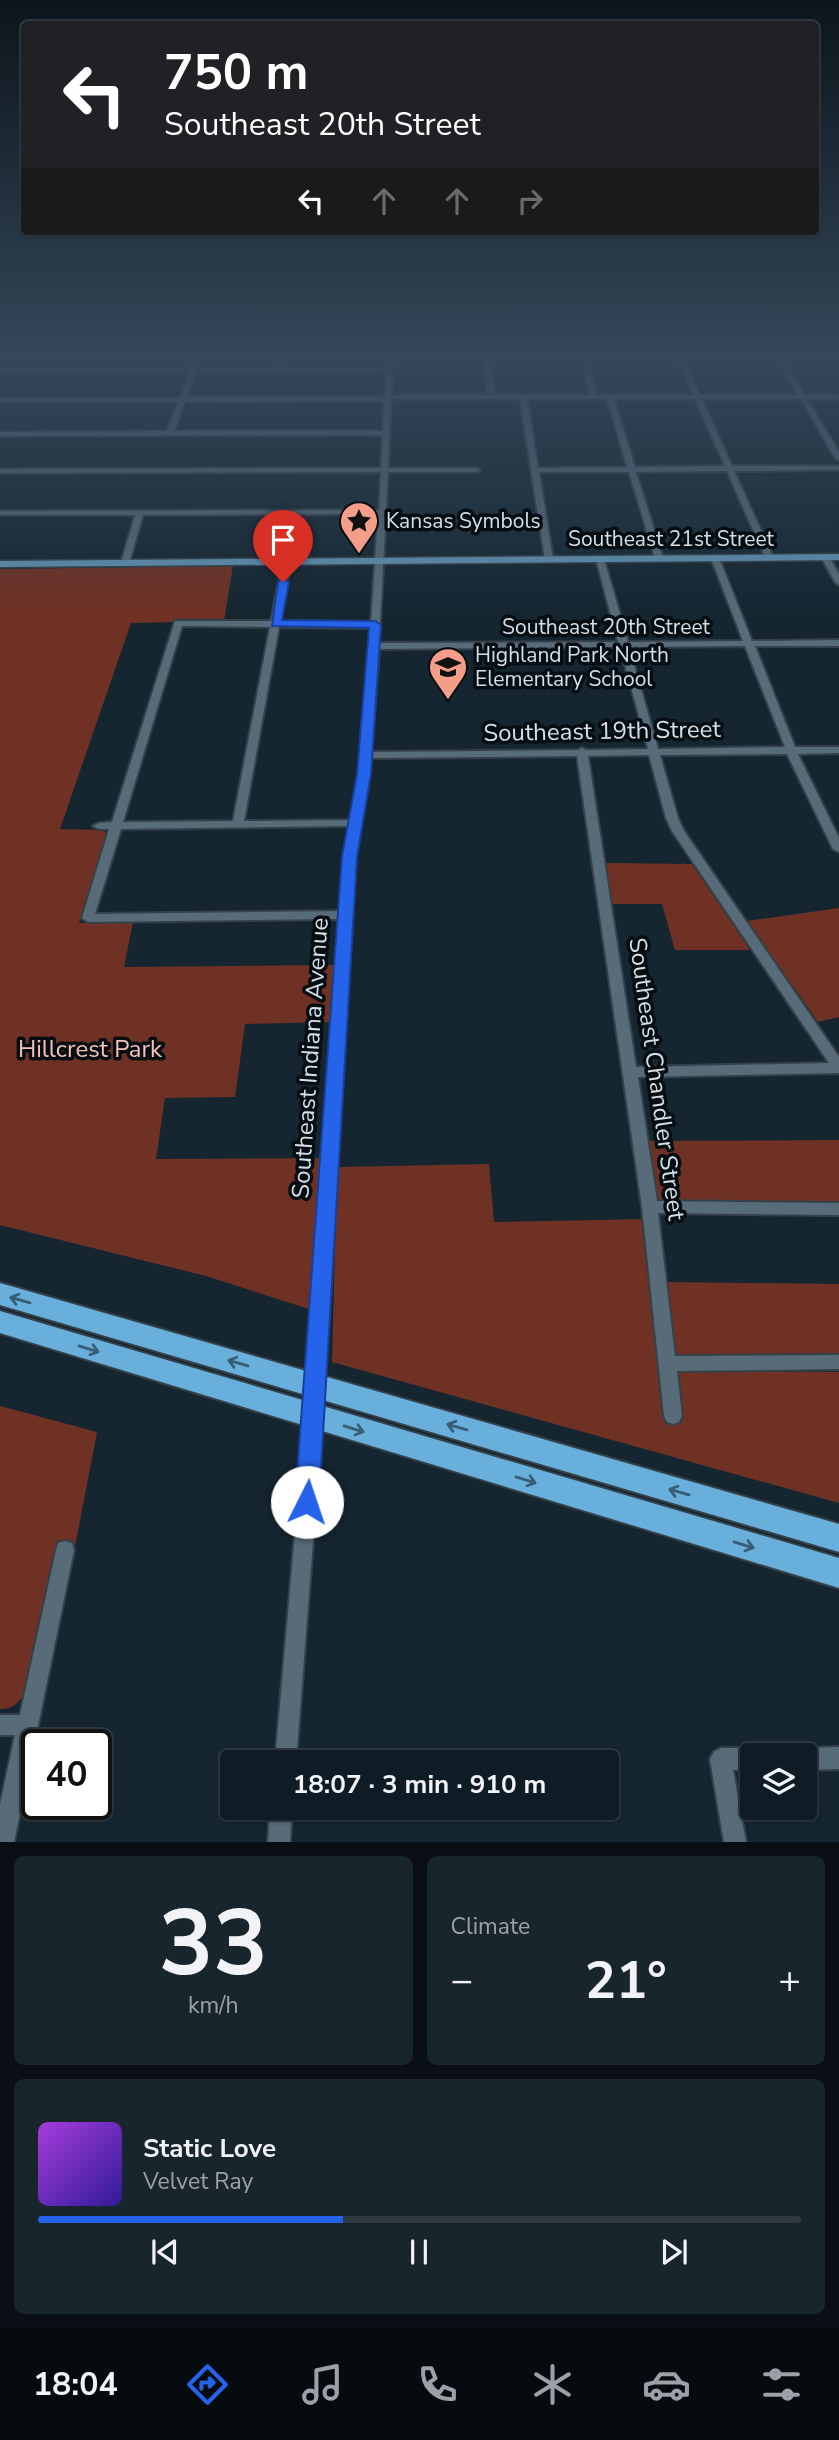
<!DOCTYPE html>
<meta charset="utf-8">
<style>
body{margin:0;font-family:"Nunito Sans",sans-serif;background:#19252d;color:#f1f3f6;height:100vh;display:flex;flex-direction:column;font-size:26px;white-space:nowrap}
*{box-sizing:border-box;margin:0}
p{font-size:23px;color:#9ca1a7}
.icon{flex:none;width:38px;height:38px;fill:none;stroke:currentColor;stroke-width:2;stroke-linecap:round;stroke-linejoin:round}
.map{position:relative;height:1842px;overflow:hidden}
.drawer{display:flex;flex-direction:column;gap:14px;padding:14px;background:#090f14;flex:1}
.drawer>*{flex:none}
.banner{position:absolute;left:21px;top:21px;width:798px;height:214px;border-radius:7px;box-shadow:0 2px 5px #0004,0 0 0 2px #303a42;background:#202124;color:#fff;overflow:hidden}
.controls{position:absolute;left:740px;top:1743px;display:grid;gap:14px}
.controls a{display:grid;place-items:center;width:77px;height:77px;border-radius:7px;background:#101c25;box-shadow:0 2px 5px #0004,0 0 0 2px #303a42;font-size:35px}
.speed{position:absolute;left:21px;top:1729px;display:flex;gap:14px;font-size:35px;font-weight:700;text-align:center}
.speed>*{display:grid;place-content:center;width:91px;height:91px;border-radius:50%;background:#101c25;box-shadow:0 2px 5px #0004,0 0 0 2px #303a42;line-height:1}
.speed .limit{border:4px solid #111;border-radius:10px;background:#fff;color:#111}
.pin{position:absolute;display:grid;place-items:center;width:60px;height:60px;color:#fff;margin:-72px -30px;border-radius:50% 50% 50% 0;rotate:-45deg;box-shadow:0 0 7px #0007}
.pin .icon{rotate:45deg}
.me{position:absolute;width:77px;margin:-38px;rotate:4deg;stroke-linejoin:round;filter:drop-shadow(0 0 5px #0008)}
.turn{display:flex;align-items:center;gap:24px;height:147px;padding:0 28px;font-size:32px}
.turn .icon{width:91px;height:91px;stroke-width:2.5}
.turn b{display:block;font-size:49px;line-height:60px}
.lanes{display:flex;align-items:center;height:66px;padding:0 28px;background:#0003;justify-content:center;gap:35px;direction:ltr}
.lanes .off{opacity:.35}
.big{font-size:52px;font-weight:700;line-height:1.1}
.drawer .card{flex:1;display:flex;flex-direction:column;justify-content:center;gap:10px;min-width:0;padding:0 24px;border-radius:10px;background:#19252d}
.drawer .dial{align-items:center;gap:0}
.dial b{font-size:91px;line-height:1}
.song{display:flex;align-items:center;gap:21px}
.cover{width:84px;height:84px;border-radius:10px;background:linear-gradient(135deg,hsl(280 70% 55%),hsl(250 70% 35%))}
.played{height:7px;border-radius:4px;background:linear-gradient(90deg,#2563eb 40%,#303a42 40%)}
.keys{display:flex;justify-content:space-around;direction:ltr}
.heat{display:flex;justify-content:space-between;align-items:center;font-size:38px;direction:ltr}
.drawer .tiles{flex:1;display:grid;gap:14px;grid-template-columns:1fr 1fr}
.card:last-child{grid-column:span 2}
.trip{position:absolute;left:220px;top:1750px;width:399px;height:70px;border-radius:7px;background:#101c25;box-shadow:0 2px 5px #0004,0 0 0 2px #303a42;font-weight:700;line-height:70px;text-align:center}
.tabs{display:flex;height:112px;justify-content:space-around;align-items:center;background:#060b0f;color:#9ca1a7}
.tabs .icon{width:49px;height:49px}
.tabs .on{color:#2563eb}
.tabs b{font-size:32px;color:#f1f3f6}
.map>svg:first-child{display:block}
.green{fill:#6f3123}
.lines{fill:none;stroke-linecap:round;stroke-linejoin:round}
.minor-casing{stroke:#34414a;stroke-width:4}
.major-casing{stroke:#34414a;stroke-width:3}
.highway-casing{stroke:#34414a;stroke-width:4}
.minor{fill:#586b78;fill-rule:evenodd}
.major{fill:#6294b3;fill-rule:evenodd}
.highway{fill:#69afdb;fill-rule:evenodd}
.minor-bridge-far1-casing{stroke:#34414a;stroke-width:18;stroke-linecap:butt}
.minor-bridge-casing{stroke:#34414a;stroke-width:23;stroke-linecap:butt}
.minor-bridge-far1{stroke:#586b78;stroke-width:15}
.minor-bridge{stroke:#586b78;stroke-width:19}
.oneway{stroke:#385e77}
.route{fill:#2563eb;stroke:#184099;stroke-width:2}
.labels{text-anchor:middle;stroke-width:7;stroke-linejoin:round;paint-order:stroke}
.far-poi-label{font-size:21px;fill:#d5dfe7;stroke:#070e13;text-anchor:start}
.far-street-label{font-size:21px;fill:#d5dfe7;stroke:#070e13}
.street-label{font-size:24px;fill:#d5dfe7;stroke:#070e13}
.park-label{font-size:24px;fill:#f5c2b5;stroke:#070e13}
</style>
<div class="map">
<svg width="839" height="1842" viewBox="0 0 839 1842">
<rect width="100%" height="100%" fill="#152631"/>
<!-- green -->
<g class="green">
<path d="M233,566l-9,55 -93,2 -71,206 41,1 7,4 -29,89 54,-1 -9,45 214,-2 -5,57 -88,2 -10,73 -70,1 -9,61 169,-1 -13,152 -106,-34 -206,-51v-656z"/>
<path d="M605,863l87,1 58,86h-75l-13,-46h-50z"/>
<path d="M839,908v109l-21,5 -71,-101z"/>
<path d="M839,1140v64l-178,-3 -7,-7 -7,-53z"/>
<path d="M489,1164l5,58 152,-3 5,82 9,70 179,1v131l-507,-141 5,-195z"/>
<path d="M667,1282l172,2v70l-154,1 -10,-2z"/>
<path d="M0,1406l97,26 -24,125 -21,3 -29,136c-7,9 -11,13 -23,13z"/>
</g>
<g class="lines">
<defs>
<g id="minor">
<path d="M195,357h6l-4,11 189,-1 1,-10h6l-1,38h95l-3,-38h6l4,38h96l-10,-38h6l11,38h97l-17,-38h6l17,38h98l-22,-38h6l23,38h34v4h-32l32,53v8l-4,-2 -34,-59h-99l30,67h107v4l-105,1 39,86 -1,2 -7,-2 -38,-86 -91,1 27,86 -4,3 -4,-3 -26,-86h-90l14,87 -4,3 -4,-3 -25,-160h-129l-3,69h88l4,2 -4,2h-88l-9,171 239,-1 -22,-83 4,-3 4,3 24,83 115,-1 -32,-83 4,-3 4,3 33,83 87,-1v6h-84l40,101h44v6l-41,1 41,84v14l-6,-3 -46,-95 -127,1 18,63 6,13 155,226v16l-201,4 19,124 182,2v12l-181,-2 17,143 164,-1v14l-162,2 5,45 -3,6 -6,2 -6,-2 -3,-6 -22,-209 -65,-451 -206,2 -15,99 -29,470 -2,5 -6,2 -6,-2 -2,-5 29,-408 -252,3 -6,-4 27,-89h-10l-6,-3 6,-3 13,-1 63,-201h96l12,-60 4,-3 4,3 -11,60 91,1 7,-108 -235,1 -14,48 -4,3 -4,-3 14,-48h-135v-4l379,-1 2,-38 -381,1v-4l381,-1 2,-33 -383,1v-4l167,-1 11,-29h-178v-4h180l10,-27 -190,1v-4h191zM196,371h190l-1,26h-198zM527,399h80l20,68 -89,1zM614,399h81l30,67 -90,1zM384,401l-1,30h-209l11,-29zM182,626l88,1 -37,194 -110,1zM279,627l92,1 -12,146 -8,46 -107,1zM745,646l40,101 -127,2 -29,-102zM620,647l28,102 -62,1 -4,-2 -4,2 -207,2 8,-103zM649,755l17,63 6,13 157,232 -193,4 -48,-311zM350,826l-6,31 -4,54 -245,3 26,-85z"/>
<path d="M825,554l3,1 11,19v11l-4,-3 -14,-25z"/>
<path d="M309,1467l6,3 3,6 -22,286h-21l25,-286 3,-6z"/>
<path d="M65,1541l7,2 2,7 -60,292h-14v-37l15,-70h-15v-20h20l36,-165 2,-7z"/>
<path d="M839,1747v22l-34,1v-15h-9l2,-3 7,-4z"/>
<path d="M721,1748h31l7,4 2,3h-9v14l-19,1 13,72h-22l-14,-83 4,-7z"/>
<path d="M270,1808h22l-2,34h-22z"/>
</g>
<path id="major" d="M839,554v6l-839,7v-6z"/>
<g id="highway">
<path d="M0,1283l839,241v28l-839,-247z"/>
<path d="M0,1311l839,247v30l-839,-255z"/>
</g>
</defs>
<!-- minor casing -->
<use href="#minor" class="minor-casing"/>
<!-- major casing -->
<use href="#major" class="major-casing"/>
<!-- highway casing -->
<use href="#highway" class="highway-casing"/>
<!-- minor -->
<use href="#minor" class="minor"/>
<!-- major -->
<use href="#major" class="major"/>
<!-- highway -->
<use href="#highway" class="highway"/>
<defs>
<path id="minor-bridge-far1" d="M315,1383l4,-56"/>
<path id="minor-bridge" d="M309,1476l6,-95"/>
</defs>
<!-- minor-bridge-far1 casing -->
<use href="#minor-bridge-far1" class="minor-bridge-far1-casing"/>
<!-- minor-bridge casing -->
<use href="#minor-bridge" class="minor-bridge-casing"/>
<!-- minor-bridge-far1 -->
<use href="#minor-bridge-far1" class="minor-bridge-far1"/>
<!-- minor-bridge -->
<use href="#minor-bridge" class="minor-bridge"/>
</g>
<!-- one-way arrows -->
<defs><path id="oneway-shaft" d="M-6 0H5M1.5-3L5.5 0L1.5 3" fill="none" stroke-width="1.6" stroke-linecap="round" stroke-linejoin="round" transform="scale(1.75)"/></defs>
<g class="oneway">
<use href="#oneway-shaft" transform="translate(20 1300) rotate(-164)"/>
<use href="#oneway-shaft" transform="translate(89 1349) rotate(17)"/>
<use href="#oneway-shaft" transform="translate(238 1363) rotate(-164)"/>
<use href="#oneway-shaft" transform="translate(457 1427) rotate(-164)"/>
<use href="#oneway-shaft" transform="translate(354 1429) rotate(17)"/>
<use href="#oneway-shaft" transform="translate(526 1480) rotate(17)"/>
<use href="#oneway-shaft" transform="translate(679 1492) rotate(-164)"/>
<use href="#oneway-shaft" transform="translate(744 1545) rotate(17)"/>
</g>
<!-- sky -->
<linearGradient id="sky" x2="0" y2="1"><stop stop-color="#0c151b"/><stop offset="0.58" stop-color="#35475a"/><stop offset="1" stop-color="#35475a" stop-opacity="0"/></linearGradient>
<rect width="839" height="615" fill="url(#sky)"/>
<!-- route -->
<path class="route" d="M283,578l6,4 -7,38 93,1 6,4 -10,149 -14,83 -38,645 -4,8 -8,3 -9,-3 -3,-8 47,-645 15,-83 12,-146 -97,-2 6,-44z"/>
<!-- icons -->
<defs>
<symbol id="sight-pin" viewBox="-11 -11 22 30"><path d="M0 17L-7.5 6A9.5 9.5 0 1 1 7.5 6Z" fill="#f49e89" stroke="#070e13"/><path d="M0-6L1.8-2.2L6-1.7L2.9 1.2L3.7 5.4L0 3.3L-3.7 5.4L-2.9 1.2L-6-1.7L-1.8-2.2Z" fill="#111"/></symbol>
<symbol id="school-pin" viewBox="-11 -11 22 30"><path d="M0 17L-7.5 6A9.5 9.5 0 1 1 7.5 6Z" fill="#f49e89" stroke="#070e13"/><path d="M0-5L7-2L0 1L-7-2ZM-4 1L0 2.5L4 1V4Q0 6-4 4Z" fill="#111"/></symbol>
</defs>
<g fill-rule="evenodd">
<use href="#sight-pin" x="337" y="499" width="44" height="60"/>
<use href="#school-pin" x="426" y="645" width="44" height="60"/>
</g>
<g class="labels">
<!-- far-poi labels -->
<g class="far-poi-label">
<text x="386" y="528">Kansas Symbols</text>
<text x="475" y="662">Highland Park North<tspan x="475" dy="24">Elementary School</tspan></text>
</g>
<!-- far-street labels -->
<g class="far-street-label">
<text x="671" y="546">Southeast 21st Street</text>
<text x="606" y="634">Southeast 20th Street</text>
</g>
<!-- street labels -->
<g class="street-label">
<text transform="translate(602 731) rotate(-1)" y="8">Southeast 19th Street</text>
<text transform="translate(310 1058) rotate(-86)" y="8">Southeast Indiana Avenue</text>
<text transform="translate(657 1079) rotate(82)" y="8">Southeast Chandler Street</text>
</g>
<!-- park labels -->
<g class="park-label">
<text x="90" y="1057">Hillcrest Park</text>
</g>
</g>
</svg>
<div class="controls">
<a><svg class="icon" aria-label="layers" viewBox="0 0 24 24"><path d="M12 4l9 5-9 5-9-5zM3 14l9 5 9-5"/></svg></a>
</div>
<div class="speed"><div class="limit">40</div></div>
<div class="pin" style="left:283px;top:582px;background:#d93025"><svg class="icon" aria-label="arrive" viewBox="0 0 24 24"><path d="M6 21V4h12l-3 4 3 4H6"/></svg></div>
<svg class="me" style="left:307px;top:1502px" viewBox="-20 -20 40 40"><circle r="19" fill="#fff"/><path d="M0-13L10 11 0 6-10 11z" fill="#2563eb"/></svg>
<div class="trip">18:07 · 3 min · 910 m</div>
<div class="banner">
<div class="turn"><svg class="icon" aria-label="left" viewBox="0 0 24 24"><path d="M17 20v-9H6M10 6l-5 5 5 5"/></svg><div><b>750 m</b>Southeast 20th Street</div></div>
<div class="lanes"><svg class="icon" aria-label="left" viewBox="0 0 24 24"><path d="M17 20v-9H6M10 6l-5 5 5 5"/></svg><svg class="icon off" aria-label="ahead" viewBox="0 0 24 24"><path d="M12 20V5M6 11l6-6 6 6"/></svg><svg class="icon off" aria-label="ahead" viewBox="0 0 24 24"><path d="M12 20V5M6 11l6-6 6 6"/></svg><svg class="icon off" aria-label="right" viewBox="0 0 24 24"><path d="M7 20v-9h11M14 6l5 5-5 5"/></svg></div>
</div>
</div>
<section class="drawer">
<div class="tiles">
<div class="card dial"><b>33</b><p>km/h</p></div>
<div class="card"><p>Climate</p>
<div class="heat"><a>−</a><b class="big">21°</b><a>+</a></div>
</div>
<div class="card">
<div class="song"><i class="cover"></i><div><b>Static Love</b><p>Velvet Ray</p></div></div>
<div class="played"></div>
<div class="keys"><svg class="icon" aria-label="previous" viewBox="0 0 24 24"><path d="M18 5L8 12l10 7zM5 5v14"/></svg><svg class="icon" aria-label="pause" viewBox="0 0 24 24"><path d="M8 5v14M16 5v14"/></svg><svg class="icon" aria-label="next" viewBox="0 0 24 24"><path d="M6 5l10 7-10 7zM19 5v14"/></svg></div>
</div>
</div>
</section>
<nav class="tabs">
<b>18:04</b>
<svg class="icon on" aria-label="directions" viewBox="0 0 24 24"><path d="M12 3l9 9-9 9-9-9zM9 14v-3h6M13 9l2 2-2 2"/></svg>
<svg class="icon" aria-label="music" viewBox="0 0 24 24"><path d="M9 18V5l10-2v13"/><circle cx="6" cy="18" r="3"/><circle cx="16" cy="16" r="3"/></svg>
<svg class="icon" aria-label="phone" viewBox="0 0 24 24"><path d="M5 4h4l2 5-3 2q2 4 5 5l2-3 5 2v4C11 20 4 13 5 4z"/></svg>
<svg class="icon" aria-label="climate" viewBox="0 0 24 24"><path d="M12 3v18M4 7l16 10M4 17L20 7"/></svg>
<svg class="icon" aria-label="car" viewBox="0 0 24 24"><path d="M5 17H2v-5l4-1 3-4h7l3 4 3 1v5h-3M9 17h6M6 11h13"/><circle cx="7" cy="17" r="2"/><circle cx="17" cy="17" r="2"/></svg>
<svg class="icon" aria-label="filters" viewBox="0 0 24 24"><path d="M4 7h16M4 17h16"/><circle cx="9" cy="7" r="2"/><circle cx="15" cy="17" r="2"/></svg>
</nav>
